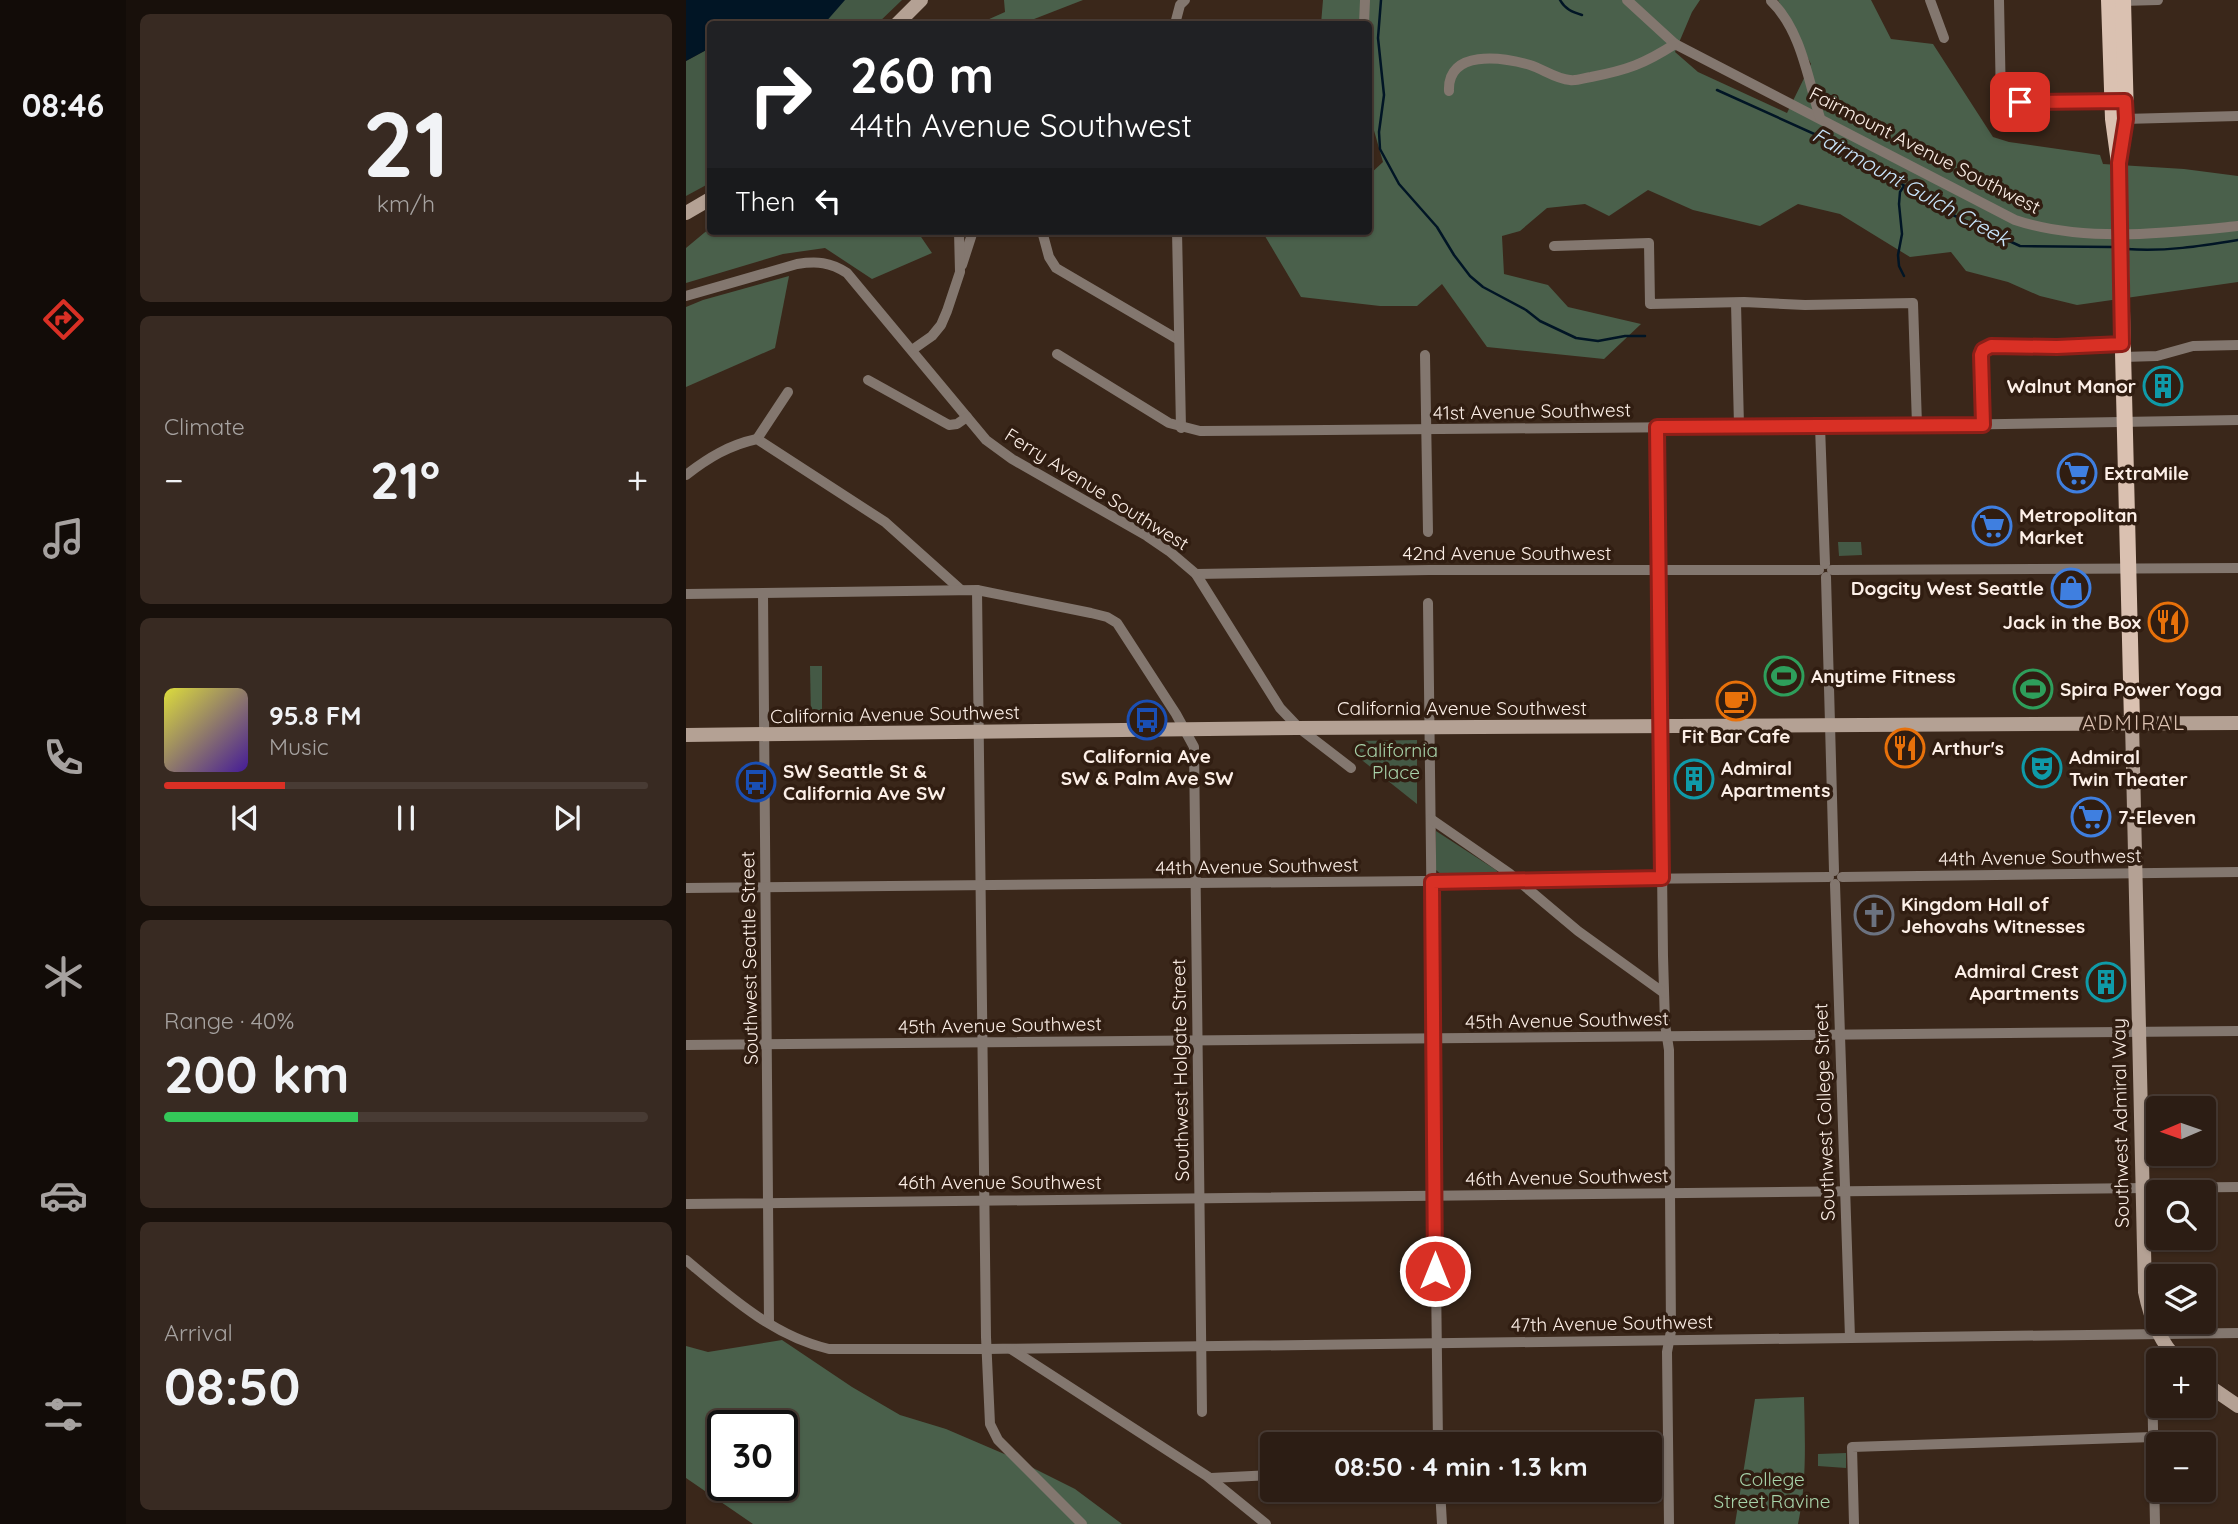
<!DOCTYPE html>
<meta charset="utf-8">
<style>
body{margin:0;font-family:Quicksand,sans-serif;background:#382a22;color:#f1f3f6;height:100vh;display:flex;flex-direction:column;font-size:26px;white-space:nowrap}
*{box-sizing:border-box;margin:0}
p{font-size:23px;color:#a6a2a0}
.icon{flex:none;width:38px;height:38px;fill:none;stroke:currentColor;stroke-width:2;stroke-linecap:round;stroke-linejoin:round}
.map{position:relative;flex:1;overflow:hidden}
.side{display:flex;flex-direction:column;gap:14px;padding:14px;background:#18100b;width:560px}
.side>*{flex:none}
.top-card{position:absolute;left:21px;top:21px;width:665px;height:214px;border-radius:7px;box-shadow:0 2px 5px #0004,0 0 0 2px #483b34;background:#202124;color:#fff;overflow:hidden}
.needle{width:46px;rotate:268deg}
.buttons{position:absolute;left:1460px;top:1096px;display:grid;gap:14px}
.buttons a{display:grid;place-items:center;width:70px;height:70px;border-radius:7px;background:#2c1d14;box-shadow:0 2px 5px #0004,0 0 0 2px #483b34;font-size:35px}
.speed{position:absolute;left:21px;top:1410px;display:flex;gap:14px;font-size:35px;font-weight:700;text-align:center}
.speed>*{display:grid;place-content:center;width:91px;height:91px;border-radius:50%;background:#2c1d14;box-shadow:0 2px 5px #0004,0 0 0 2px #483b34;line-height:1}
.speed .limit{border:4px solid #111;border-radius:10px;background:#fff;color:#111}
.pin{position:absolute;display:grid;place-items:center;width:60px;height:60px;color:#fff;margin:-30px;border-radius:14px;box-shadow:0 4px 10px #0006}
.me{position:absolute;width:77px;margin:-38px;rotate:0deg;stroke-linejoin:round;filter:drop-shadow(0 0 5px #0008)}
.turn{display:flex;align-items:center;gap:24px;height:147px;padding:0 28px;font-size:32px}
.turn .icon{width:91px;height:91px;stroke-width:2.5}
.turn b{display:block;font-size:49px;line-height:60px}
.then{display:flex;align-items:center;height:66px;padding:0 28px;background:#0003;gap:14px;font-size:26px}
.big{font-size:52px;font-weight:700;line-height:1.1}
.side .card{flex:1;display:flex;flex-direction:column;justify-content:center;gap:10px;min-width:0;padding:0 24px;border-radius:10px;background:#382a22}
.side .dial{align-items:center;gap:0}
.dial b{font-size:91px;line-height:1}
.song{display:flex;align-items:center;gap:21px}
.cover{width:84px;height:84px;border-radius:10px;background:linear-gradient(135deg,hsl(60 70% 55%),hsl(260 70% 35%))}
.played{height:7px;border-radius:4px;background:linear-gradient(90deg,#d93025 25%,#483b34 25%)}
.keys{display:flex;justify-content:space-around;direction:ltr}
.heat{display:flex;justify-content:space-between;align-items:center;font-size:38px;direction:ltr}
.charge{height:10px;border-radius:5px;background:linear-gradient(90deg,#34c759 40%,#483b34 0)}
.trip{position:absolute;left:574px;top:1432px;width:402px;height:70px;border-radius:7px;background:#2c1d14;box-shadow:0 2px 5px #0004,0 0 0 2px #483b34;font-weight:700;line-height:70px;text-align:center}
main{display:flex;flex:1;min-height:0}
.tab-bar{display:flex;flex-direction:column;width:126px;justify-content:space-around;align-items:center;background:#120c08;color:#a6a2a0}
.tab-bar .icon{width:49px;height:49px}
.tab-bar .active{color:#d93025}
.tab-bar b{font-size:32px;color:#f1f3f6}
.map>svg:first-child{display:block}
.green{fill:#445945}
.forest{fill:#4a604b;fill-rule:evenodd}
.water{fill:#011525}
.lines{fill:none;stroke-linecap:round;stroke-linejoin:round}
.stream{stroke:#011525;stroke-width:2.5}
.minor{stroke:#83776f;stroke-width:10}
.secondary{stroke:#b4a194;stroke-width:14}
.primary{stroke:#dac1b1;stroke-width:16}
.primary-bridge{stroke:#dac1b1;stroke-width:16}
.route-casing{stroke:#8d1f18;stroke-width:18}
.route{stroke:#d93025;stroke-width:12}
.labels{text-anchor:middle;stroke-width:7;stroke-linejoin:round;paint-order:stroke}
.street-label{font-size:19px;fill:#fcefe7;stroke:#301d11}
.poi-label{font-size:19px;font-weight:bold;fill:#fcefe7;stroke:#301d11;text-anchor:start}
.park-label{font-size:19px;fill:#a7d2a9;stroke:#301d11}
.water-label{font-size:21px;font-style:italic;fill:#cae7fe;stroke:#301d11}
.neighbourhood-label{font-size:21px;letter-spacing:2px;fill:#dac0b0;stroke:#301d11}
</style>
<main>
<nav class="tab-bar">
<b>08:46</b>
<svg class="icon active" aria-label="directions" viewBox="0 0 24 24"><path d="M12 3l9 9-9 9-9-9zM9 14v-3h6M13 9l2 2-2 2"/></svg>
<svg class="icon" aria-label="music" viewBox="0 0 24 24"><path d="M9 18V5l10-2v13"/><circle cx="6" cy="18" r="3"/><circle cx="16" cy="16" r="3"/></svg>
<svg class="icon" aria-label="phone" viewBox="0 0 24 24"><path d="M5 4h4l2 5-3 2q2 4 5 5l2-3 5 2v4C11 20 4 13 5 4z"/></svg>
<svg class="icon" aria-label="climate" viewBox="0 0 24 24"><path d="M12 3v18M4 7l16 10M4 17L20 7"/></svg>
<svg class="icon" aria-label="car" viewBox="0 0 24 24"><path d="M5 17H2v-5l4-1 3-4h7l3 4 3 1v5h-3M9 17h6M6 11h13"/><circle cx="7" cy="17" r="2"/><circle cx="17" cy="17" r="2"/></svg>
<svg class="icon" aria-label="filters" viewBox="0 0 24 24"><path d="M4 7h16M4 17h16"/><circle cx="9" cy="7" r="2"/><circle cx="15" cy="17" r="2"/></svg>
</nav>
<section class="side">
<div class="card dial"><b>21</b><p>km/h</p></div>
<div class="card"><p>Climate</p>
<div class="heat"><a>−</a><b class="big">21°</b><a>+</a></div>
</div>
<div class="card">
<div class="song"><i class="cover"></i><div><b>95.8 FM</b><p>Music</p></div></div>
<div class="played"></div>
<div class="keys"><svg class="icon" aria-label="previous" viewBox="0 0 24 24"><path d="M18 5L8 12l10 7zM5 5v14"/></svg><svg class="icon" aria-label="pause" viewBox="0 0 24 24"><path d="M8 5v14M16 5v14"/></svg><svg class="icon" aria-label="next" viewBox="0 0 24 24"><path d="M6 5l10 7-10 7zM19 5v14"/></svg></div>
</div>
<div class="card"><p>Range · 40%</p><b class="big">200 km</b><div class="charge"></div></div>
<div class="card"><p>Arrival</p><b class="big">08:50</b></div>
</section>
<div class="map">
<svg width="1552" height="1524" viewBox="0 0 1552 1524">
<rect width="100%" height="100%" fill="#3a271a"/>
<!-- green -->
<g class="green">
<path d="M119,0h97l-25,24h-106l14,-3z"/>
<path d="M24,48v135l-24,13v-135z"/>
<path d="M1152,542h23l1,13 -23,1z"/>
<path d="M136,666v51l-11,1 -1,-52z"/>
<path d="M731,740v64l-59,-47v-16z"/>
<path d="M750,831l60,39 4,5 -57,1 -7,-6z"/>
<path d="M1160,1453v15l-28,-2v-12z"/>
</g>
<!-- forest -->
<g class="forest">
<path d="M318,0h79l-54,21 -3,3h-48l27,-12z"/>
<path d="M637,0h377l-8,12 -17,40 23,20 89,41 24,-49 -33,-64h93l20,39 42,5 60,93 16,5 91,13 3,9 81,5 54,7v106l-161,23 -37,-9 -32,-14 -42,-11 -15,-19 -41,5 -70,-43 -42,-10 -38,22 -67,-16 -45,-20 -39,26 -24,-12 -38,4 -27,23 -18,5 2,38 44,11 20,22 73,17 -37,35 -117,-12 -45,-63 -25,22h-37l-79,-9 -39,-66h106l1,-56 14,-13 -14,-49 -1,-89h-47z"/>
<path d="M24,228v3h207l15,22 -60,26 -47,-31 -42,6 -97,29v-35z"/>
<path d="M103,276l-14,72 -89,39v-80l17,-7z"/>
<path d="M96,1340l70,47 48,28 46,14 63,27 66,33 47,35h-369l-67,-46v-132l22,6zM37,1426h59v60h-59z"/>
<path d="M1118,1397c1,43 3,85 -6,127h-63l20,-125z"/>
</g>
<!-- water -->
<path class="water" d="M0,0h159l-21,24h-20l-19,-3 -14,3h-61v24l-24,13z"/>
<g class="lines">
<!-- stream -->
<g class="stream">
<path d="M695,0l-3,38 6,57 -5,37 1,17 19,35 38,43 17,28 16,21 13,11 43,23 14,11 36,17 22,3 27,-5h20"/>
<path d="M874,0c5,9 12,12 22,15"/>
<path d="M1031,90l115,52 121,73 67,31 93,1"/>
<path d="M1441,249c37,3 74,-3 111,-9"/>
<path d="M1218,276l-5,-10 -1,-11 4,-21 -3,-30 1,-12 4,-6"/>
</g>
<!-- minor -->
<g class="minor">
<path d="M941,0l48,44 340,176c69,23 152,13 223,6"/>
<path d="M1244,0l14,38"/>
<path d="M1313,0l2,102 117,-1"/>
<path d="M1085,1c30,29 37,78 49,117"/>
<path d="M1435,1l37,-1"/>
<path d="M489,24l5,-19 5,-5"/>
<path d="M678,24l1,-24"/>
<path d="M763,91c-2,-42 53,-34 81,-26 13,4 26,14 40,15 7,1 14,-2 21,-3 36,-7 53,-13 84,-33"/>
<path d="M1438,119l114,-3"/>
<path d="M356,231l7,26 7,11 123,72"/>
<path d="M491,231l4,197"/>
<path d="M868,246l95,-3 1,61 94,-2 61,3 108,-2 4,122"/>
<path d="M276,265l11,-34"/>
<path d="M0,296l111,-32c20,-3 33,-2 50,9l139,167 26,19 135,77 22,15 27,23 84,134 19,20 52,40"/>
<path d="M1050,303l3,123"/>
<path d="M226,350l20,-14 9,-11 6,-14 13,-39 -1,-41"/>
<path d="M371,354l112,69 31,8 745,-6 293,-5"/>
<path d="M739,355l3,177"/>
<path d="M1437,357l34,-1 36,-10 45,-1"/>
<path d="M182,380l81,45 8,-1 10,-7"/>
<path d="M1297,425l-2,-70 2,-5 8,-4 66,1 65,-3"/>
<path d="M1134,426l5,138"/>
<path d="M971,427l6,529 2,68 4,26 2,281 -4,21 2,172"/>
<path d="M71,439l31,-47"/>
<path d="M0,475c22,-17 43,-30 71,-36l128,83 76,68"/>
<path d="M1146,570l406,-2"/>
<path d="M510,574l233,-4h390"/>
<path d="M1140,577l8,294"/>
<path d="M291,590l9,747 4,87 8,16 84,84"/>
<path d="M77,593l6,730"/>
<path d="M0,594l291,-4 114,23 16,4 10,6 59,91 18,33 8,665"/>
<path d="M742,603l10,841"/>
<path d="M745,819l78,54 69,58 86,62"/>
<path d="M1156,877l396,-5"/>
<path d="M1149,884l15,454"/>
<path d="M0,888l1143,-11"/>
<path d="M0,1045l1552,-14"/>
<path d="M0,1204l1552,-17"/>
<path d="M0,1260c43,36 87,76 143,89h158l1251,-16"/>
<path d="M325,1349l196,127 59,48"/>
<path d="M964,1470h18"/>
<path d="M525,1478l61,-3"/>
<path d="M754,1489l2,35"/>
<path d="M1168,1524l-2,-77 301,-10"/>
<path d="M1469,1524l-3,-143 2,-8 4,-5"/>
</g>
<!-- secondary -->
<g class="secondary">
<path d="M211,24l24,-24"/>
<path d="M0,213l24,-14"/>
<path d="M1446,722l13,570c5,25 14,49 33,68"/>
<path d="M0,735l610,-7 942,-5"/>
<path d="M1517,1382l35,24"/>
</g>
<!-- primary -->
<g class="primary">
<path d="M1423,0l4,119 6,44"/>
<path d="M1436,146l4,-27 -3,-119"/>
<path d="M1436,311l10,411"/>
</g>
<!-- primary-bridge -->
<path class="primary-bridge" d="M1433,163l3,148"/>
</g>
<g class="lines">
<defs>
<path id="route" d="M749,1271l-3,-389 230,-4 -5,-451 326,-2 -2,-70 2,-5 8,-4 66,1 65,-3 -3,-181 7,-44 -1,-18 -105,1"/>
</defs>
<!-- route casing -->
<use href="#route" class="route-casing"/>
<!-- route -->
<use href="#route" class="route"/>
</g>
<!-- icons -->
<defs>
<symbol id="building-ring" viewBox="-11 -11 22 22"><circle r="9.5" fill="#301d11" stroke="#0f9aa8" stroke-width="1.5"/><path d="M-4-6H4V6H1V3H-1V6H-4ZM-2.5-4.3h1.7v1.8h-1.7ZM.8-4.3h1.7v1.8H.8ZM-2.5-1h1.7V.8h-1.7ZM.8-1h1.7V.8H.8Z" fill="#0f9aa8"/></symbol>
<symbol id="supermarket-ring" viewBox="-11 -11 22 22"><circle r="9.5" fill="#301d11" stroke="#3f7fe0" stroke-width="1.5"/><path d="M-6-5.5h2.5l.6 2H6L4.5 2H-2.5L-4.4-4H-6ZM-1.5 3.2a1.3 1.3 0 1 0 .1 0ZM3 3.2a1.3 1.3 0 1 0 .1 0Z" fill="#3f7fe0"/></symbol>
<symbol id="shop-ring" viewBox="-11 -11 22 22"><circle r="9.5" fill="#301d11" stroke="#3f7fe0" stroke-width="1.5"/><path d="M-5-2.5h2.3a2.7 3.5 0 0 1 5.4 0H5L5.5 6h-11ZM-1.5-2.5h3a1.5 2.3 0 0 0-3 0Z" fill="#3f7fe0"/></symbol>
<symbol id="restaurant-ring" viewBox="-11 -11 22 22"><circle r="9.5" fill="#301d11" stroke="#e8710a" stroke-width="1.5"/><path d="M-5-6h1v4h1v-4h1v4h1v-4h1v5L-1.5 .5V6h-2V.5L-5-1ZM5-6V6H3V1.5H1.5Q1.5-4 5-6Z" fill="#e8710a"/></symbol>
<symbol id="stadium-ring" viewBox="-11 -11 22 22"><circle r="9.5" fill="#301d11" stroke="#2e9e5b" stroke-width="1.5"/><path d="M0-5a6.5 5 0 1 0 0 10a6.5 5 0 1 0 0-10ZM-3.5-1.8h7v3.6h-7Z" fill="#2e9e5b"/></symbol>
<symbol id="cafe-ring" viewBox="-11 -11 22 22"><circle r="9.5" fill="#301d11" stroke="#e8710a" stroke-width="1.5"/><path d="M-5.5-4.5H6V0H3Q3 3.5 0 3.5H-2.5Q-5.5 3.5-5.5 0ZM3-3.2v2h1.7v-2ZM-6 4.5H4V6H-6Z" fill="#e8710a"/></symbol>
<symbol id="bus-ring" viewBox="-11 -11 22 22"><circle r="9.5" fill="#301d11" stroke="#1a4fb4" stroke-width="1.5"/><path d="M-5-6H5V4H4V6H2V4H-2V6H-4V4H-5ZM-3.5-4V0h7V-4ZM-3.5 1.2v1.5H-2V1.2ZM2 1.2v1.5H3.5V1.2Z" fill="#1a4fb4"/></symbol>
<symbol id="theatre-ring" viewBox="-11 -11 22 22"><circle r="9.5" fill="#301d11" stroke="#0f9aa8" stroke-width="1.5"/><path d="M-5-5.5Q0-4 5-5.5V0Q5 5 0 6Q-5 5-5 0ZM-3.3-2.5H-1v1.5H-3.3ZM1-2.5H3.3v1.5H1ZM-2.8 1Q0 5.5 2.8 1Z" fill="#0f9aa8"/></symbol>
<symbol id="church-ring" viewBox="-11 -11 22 22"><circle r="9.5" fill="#301d11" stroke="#6b7280" stroke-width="1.5"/><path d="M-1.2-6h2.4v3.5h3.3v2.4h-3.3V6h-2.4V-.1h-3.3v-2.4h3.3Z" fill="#6b7280"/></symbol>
</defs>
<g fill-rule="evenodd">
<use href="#building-ring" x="1455" y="364" width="44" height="44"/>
<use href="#supermarket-ring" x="1369" y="451" width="44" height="44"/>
<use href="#supermarket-ring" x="1284" y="504" width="44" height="44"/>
<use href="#shop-ring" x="1363" y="566" width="44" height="44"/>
<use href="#restaurant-ring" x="1460" y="600" width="44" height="44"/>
<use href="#stadium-ring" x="1076" y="654" width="44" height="44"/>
<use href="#stadium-ring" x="1325" y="667" width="44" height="44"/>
<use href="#cafe-ring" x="1028" y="679" width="44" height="44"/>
<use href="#bus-ring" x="439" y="698" width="44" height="44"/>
<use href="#restaurant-ring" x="1197" y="726" width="44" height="44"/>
<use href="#theatre-ring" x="1334" y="746" width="44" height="44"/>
<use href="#building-ring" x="986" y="757" width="44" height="44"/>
<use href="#bus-ring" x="48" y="760" width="44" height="44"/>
<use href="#supermarket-ring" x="1383" y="795" width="44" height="44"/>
<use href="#church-ring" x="1166" y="893" width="44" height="44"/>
<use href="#building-ring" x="1398" y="960" width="44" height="44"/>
</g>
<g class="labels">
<!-- street labels -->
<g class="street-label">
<text transform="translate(1239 150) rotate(27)" y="7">Fairmount Avenue Southwest</text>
<text transform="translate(846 411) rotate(-1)" y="7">41st Avenue Southwest</text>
<text transform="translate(411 489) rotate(32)" y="7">Ferry Avenue Southwest</text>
<text x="821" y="560">42nd Avenue Southwest</text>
<text x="776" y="715">California Avenue Southwest</text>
<text transform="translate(209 714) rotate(-1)" y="7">California Avenue Southwest</text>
<text transform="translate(1354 857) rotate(-1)" y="7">44th Avenue Southwest</text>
<text transform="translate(571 866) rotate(-1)" y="7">44th Avenue Southwest</text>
<text transform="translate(63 958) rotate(-91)" y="7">Southwest Seattle Street</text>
<text transform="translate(881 1020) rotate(-1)" y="7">45th Avenue Southwest</text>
<text transform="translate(314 1025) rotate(-1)" y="7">45th Avenue Southwest</text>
<text transform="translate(494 1070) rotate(-91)" y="7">Southwest Holgate Street</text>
<text transform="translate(1138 1112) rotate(-92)" y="7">Southwest College Street</text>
<text transform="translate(1434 1123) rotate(-91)" y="7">Southwest Admiral Way</text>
<text transform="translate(881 1177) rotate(-1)" y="7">46th Avenue Southwest</text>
<text x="314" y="1189">46th Avenue Southwest</text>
<text transform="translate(926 1323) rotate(-1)" y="7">47th Avenue Southwest</text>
</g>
<!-- poi labels -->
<g class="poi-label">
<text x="1450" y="393" text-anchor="end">Walnut Manor</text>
<text x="1418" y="480">ExtraMile</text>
<text x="1333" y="522">Metropolitan<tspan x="1333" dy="22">Market</tspan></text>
<text x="1358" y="595" text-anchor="end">Dogcity West Seattle</text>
<text x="1455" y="629" text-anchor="end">Jack in the Box</text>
<text x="1125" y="683">Anytime Fitness</text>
<text x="1374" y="696">Spira Power Yoga</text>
<text x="1050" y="743" text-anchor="middle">Fit Bar Cafe</text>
<text x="1246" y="755">Arthur's</text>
<text x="461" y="763" text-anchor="middle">California Ave<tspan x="461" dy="22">SW &amp; Palm Ave SW</tspan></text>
<text x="1383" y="764">Admiral<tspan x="1383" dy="22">Twin Theater</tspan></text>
<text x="1035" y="775">Admiral<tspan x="1035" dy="22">Apartments</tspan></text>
<text x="97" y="778">SW Seattle St &amp;<tspan x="97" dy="22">California Ave SW</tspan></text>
<text x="1432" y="824">7-Eleven</text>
<text x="1215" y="911">Kingdom Hall of<tspan x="1215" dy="22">Jehovahs Witnesses</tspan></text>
<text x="1393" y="978" text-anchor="end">Admiral Crest<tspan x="1393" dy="22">Apartments</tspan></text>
</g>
<!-- park labels -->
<g class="park-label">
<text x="710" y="757">California<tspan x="710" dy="22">Place</tspan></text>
<text x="1086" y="1486">College<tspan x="1086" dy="22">Street Ravine</tspan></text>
</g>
<!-- water labels -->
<g class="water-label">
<text transform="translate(1225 187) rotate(29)" y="7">Fairmount Gulch Creek</text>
</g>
<!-- neighbourhood labels -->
<g class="neighbourhood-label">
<text x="1448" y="730">ADMIRAL</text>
</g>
</g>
</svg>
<div class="buttons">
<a><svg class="needle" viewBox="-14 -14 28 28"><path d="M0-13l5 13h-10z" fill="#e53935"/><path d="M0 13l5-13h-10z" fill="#a6a2a0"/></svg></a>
<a><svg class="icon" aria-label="search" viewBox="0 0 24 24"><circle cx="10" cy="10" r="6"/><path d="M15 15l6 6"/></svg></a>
<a><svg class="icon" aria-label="layers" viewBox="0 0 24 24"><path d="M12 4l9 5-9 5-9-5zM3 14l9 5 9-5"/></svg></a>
<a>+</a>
<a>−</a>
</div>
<div class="speed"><div class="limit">30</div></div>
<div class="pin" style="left:1334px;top:102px;background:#d93025"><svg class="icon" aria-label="arrive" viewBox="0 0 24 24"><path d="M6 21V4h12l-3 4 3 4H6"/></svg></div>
<svg class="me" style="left:749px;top:1271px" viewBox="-20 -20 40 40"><circle r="17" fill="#d93025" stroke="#fff" stroke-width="3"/><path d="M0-11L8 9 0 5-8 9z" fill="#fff"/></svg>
<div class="trip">08:50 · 4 min · 1.3 km</div>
<div class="top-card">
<div class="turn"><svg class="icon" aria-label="right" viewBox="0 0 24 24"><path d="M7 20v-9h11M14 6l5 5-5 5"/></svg><div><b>260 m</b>44th Avenue Southwest</div></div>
<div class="then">Then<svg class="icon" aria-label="left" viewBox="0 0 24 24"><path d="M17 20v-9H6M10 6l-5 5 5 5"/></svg></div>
</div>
</div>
</main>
